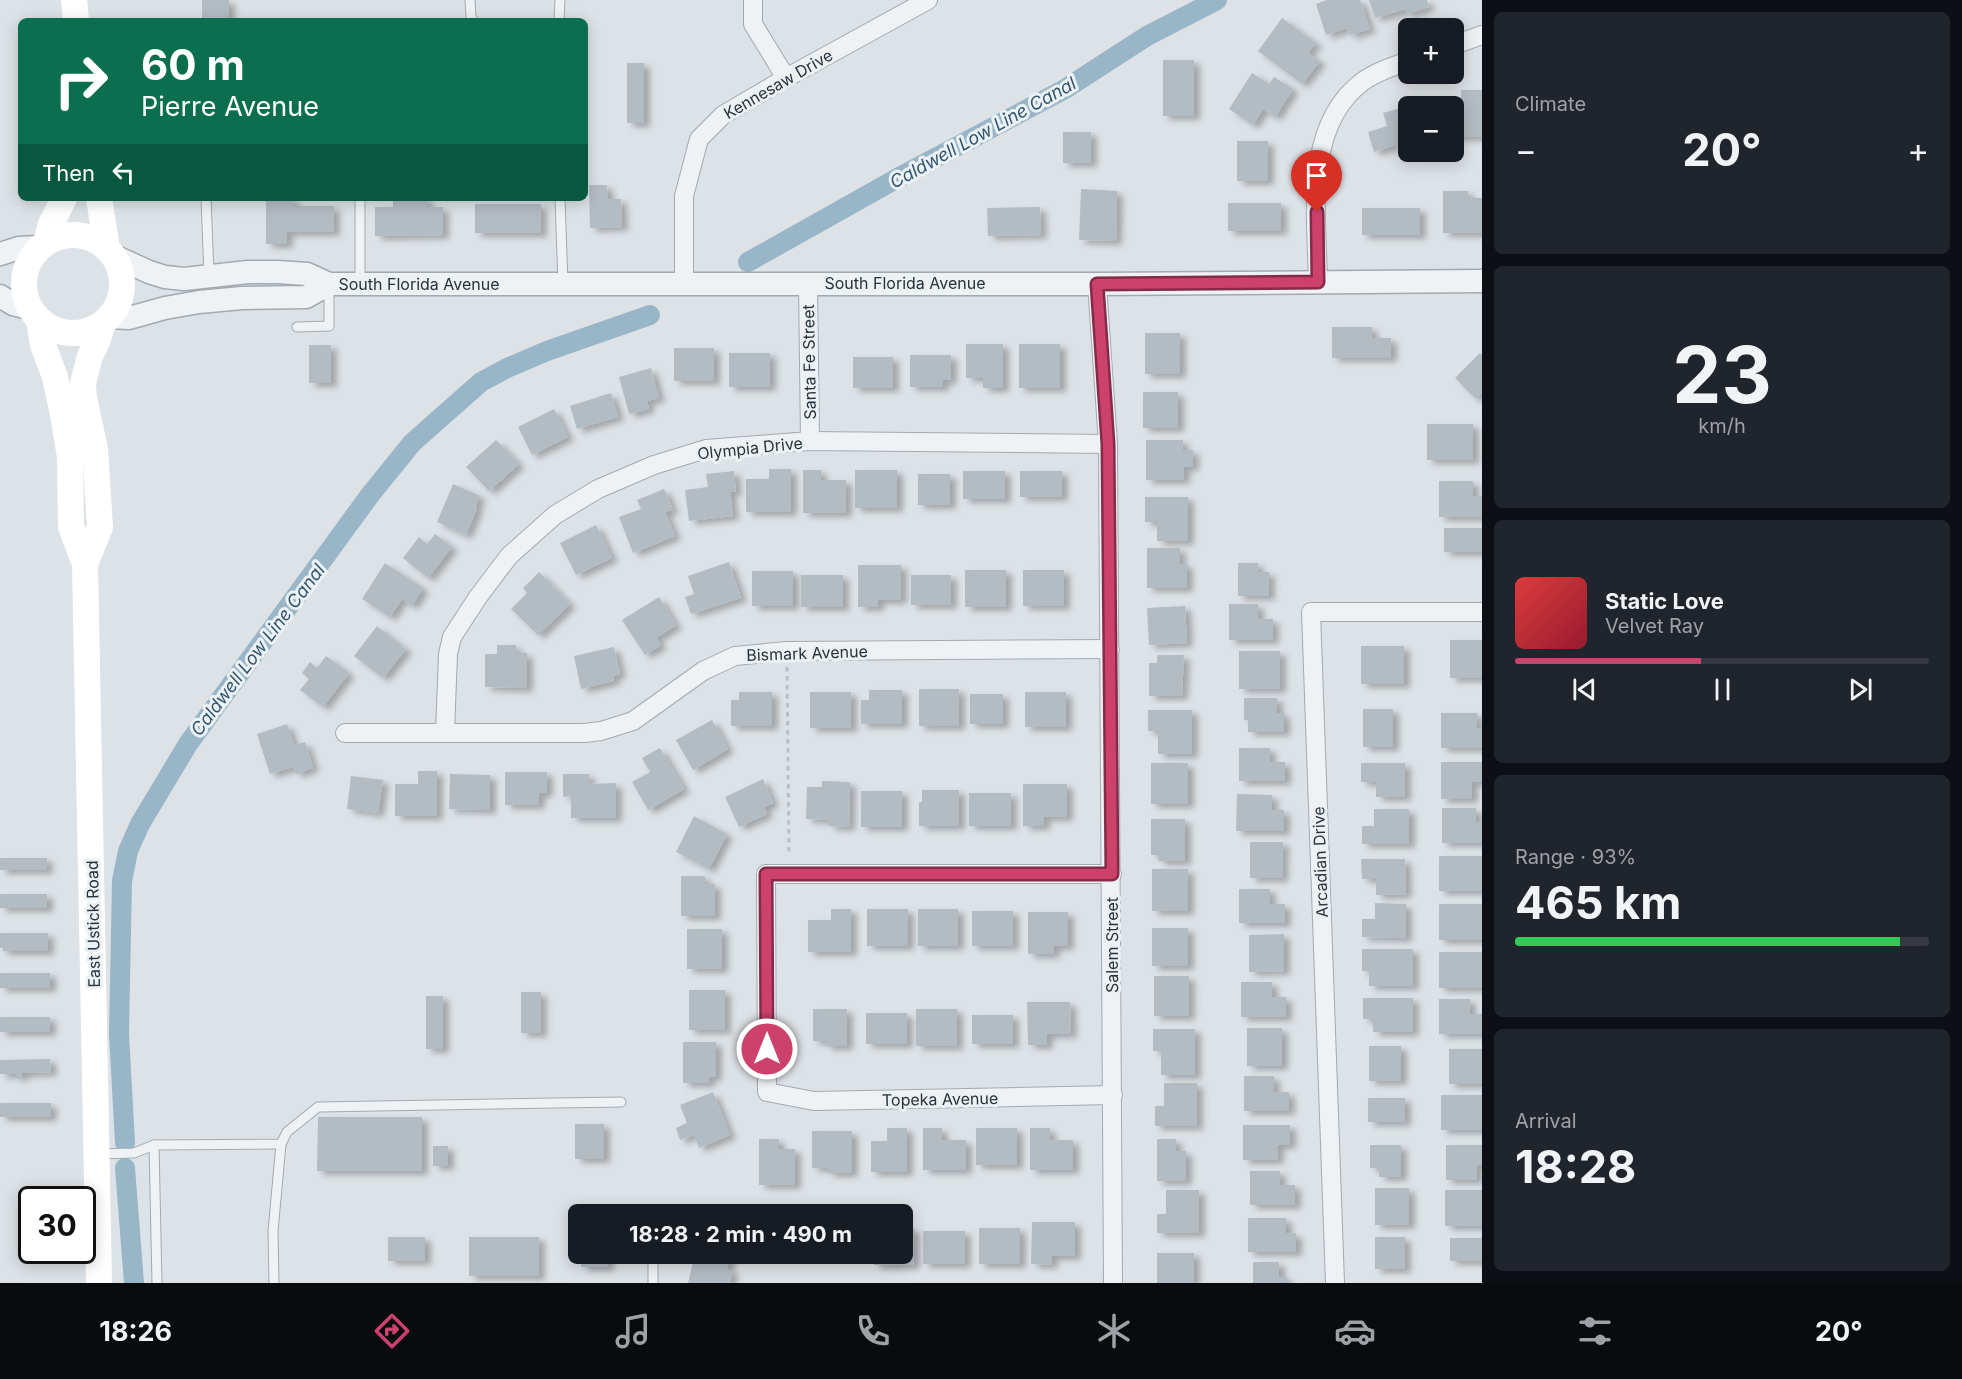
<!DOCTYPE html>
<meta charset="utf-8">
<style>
body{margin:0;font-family:Inter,sans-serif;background:#20242c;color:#f1f3f6;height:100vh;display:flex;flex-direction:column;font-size:22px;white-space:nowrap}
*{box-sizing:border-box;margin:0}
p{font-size:20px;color:#9ea1a6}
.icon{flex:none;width:33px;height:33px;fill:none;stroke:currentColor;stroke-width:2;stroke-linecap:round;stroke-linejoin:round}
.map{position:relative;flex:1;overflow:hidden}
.details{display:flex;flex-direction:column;gap:12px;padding:12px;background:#0d0f14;width:480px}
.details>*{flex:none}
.guide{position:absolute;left:18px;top:18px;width:570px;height:183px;border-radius:9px;box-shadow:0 3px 15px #0003;background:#0b6e4f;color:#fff;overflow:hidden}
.controls{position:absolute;left:1398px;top:18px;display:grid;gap:12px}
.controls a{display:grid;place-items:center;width:66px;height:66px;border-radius:9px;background:#171b24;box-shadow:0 3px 15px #0003;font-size:30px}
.speed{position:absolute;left:18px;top:1186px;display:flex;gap:12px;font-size:30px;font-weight:700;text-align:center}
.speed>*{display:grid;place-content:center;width:78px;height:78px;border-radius:50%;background:#171b24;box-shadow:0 3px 15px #0003;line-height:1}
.speed .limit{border:3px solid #111;border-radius:9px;background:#fff;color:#111}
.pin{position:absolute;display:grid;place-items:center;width:51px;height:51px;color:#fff;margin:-62px -26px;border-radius:50% 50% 50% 0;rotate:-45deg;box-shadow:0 0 6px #0007}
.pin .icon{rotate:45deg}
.me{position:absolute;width:66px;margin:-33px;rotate:0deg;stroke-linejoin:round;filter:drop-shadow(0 0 4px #0008)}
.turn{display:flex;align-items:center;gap:21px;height:126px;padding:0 24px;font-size:27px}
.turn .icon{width:78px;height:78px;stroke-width:2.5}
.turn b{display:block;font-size:42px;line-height:51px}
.then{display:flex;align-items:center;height:57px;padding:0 24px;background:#0003;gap:12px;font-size:22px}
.big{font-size:45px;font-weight:700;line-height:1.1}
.details .card{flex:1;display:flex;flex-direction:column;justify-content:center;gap:9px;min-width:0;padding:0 21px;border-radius:9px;background:#20242c}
.details .dial{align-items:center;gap:0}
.dial b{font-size:78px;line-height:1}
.song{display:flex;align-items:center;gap:18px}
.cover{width:72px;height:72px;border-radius:9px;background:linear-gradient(135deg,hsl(0 70% 55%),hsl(350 70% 35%))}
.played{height:6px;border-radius:3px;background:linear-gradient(90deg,#cc426d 45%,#363941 45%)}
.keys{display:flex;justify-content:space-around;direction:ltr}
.heat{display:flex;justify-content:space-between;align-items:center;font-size:33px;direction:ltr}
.charge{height:9px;border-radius:4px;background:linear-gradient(90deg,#34c759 93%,#363941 0)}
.trip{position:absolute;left:568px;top:1204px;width:345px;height:60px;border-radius:9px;background:#171b24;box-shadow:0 3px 15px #0003;font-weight:700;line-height:60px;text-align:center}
.dock{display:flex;height:96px;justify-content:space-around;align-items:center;background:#090b0e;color:#9ea1a6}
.dock .icon{width:42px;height:42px}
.dock .current{color:#cc426d}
.dock b{font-size:27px;color:#f1f3f6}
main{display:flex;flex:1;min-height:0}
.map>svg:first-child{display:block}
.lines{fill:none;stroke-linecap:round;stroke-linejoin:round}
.canal{stroke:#98b6c7;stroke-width:20}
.building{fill:#b4bcc3;filter:url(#shadow)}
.service-casing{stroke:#a2aab0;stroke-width:11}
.minor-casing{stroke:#a2aab0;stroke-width:20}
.tertiary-casing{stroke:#a2aab0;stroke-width:25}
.path{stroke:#bbc0c5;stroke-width:3;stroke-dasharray:4.5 4.5;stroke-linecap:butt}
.service{stroke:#eff2f5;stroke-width:9}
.minor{stroke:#eff2f5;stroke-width:18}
.tertiary{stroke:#eff2f5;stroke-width:22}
.secondary{stroke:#fff;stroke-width:26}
.route-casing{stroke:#852b47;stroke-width:15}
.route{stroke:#cc426d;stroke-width:10}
.labels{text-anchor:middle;stroke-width:6;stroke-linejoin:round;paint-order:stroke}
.street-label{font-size:16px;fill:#26323d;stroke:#ecf1f4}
.water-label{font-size:18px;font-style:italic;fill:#315770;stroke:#ecf1f4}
</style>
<main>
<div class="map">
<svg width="1482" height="1283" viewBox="0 0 1482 1283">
<defs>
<filter id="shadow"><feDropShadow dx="6" dy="4" stdDeviation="3" flood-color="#0004"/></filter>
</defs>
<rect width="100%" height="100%" fill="#dde2e6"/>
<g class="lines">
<!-- canal -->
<g class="canal">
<path d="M748,262l155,-87 162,-86 82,-53 70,-36"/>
<path d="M125,1143l-6,-109 3,-153 6,-30 12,-27 48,-80 182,-249 42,-52 69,-61 26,-14 40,-17 103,-36"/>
<path d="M125,1168l9,115"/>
</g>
</g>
<!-- building -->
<g class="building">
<rect x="202" y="0" width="27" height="21"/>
<path d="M1327,0h33l10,29 -20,6 -3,-7 -21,7 -10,-31z"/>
<path d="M1369,0h58l2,7 -22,7 -1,-5 -31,9z"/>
<path d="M1282,18l34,25 -8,10 12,8 -18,23 -44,-33z"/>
<rect x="1163" y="60" width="31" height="56"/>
<rect x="627" y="63" width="17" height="60"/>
<path d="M1252,73l17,11 5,-7 19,12 -18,28 -12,-8 -10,16 -24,-16z"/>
<path d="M1461,90h21v47h-28v-29h7z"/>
<path d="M1408,106v45l-9,3 -3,-9 -22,7 -6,-20 19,-6 -4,-13z"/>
<rect x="1063" y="132" width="28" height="31"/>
<rect x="1237" y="141" width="31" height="40"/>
<path d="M589,185h18l1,14h13l1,28 -32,1z"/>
<path d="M1081,189l36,2 -1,50 -37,-1z"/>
<path d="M1443,191h25v7h14v35h-39z"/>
<path d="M266,198h27v8h41v26h-47v12h-21z"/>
<path d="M393,198h34v9h16v28l-68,1v-29h18z"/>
<rect x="1228" y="203" width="53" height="28"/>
<rect x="475" y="204" width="66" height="29"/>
<path d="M1040,207l1,28 -53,1 -1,-28z"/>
<rect x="1362" y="208" width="58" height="27"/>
<path d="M1332,327h40v11h19v20h-59z"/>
<rect x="1145" y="333" width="35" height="41"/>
<path d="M966,344h37v44h-20v-10h-17z"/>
<rect x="1019" y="344" width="41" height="44"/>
<rect x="309" y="345" width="22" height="38"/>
<rect x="674" y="348" width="40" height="33"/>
<rect x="729" y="353" width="41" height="34"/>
<path d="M1480,353l2,2v38l-6,6 -21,-21z"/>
<path d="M910,355h41v25h-8v7h-33z"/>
<rect x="853" y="357" width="40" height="31"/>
<path d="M651,368l8,30 -12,3 2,8 -20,5 -10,-37z"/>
<rect x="1143" y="392" width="35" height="36"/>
<path d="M611,393l7,24 -41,12 -7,-23z"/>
<path d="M554,409l14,28 -36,18 -14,-28z"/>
<rect x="1427" y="424" width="46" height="36"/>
<path d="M496,440l23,24 -30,27 -23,-24z"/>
<path d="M1146,440h37v10h10v17h-9v13h-38z"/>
<path d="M769,469h22v43h-45v-33h23z"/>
<path d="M803,470h18v10h25v33h-43z"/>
<rect x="855" y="470" width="42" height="38"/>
<path d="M734,471l2,21h-6l3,24 -44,5 -4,-31 23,-3 -2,-13z"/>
<rect x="963" y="471" width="42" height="28"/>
<rect x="1020" y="471" width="42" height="26"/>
<rect x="918" y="474" width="32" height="31"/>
<path d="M1439,481h34v15h9v21h-43z"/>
<path d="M453,484l27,12 -5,11 2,1 -11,27 -29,-13z"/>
<path d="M664,489l9,21 -8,2 10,24 -42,17 -14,-36 22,-8 -4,-9z"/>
<path d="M1145,497h43v44h-31v-19h-12z"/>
<path d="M596,525l16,33 -36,17 -16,-32z"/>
<rect x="1444" y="528" width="38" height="24"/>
<path d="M435,534l17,13 -24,31 -25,-20 16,-21 8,7z"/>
<path d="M1147,548h33v16h7v24h-40z"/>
<path d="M729,562l12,36 -50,16 -6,-17 9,-3 -6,-18z"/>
<path d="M385,563l38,25 -11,18 -10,-7 -12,18 -28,-18z"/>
<path d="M1238,563h20v9h11v24h-31z"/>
<path d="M858,565h43v35h-23v7h-20z"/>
<rect x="965" y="570" width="41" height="37"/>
<rect x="1023" y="570" width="41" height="36"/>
<rect x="752" y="571" width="41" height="35"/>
<path d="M539,572l31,32 -32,31 -27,-26 16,-16 -4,-5z"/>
<rect x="801" y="575" width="42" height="32"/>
<rect x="911" y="575" width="40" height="30"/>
<path d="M659,597l17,28 -20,13 5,7 -16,10 -23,-35z"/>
<path d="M1229,604h29v15h15v21h-44z"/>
<path d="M1185,606l2,37 -38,2 -2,-37z"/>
<path d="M377,626l29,23 -23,29 -29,-22z"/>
<rect x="1450" y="640" width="32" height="38"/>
<path d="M497,645h19v8h11v35l-42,-1v-33h12z"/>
<rect x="1361" y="646" width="43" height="38"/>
<path d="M614,647l6,27 -7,2 1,5 -33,8 -7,-33z"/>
<rect x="1239" y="651" width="41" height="38"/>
<path d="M1157,655h27l-2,41h-33v-33h8z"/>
<path d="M326,656l23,17 -26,34 -23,-17 9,-11 -7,-6 8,-11 7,6z"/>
<rect x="919" y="689" width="40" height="37"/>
<path d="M869,690h33v34h-41v-24h8z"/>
<path d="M739,692h33v34h-41v-26h8z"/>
<rect x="810" y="692" width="41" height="36"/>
<rect x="1025" y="692" width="41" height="35"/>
<rect x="970" y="694" width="33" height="30"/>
<path d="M1244,698h33v15h7v19h-36v-12h-4z"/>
<rect x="1363" y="709" width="30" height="38"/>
<path d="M1148,710h44v44h-34v-23h-10z"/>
<path d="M1441,713h36v15h5v20h-41z"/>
<path d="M712,720l16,29 -35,21 -17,-30z"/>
<path d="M287,724l7,21 11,-3 8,26 -17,6 -3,-7 -23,7 -13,-40z"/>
<path d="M660,748l24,41 -36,21 -16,-28 18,-10 -8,-14z"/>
<path d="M1239,748h31v14h15v19h-46z"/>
<path d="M1441,762h41v20h-10v17h-31z"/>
<rect x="1151" y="763" width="37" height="41"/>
<path d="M1361,763h44v34h-29v-15h-15z"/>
<path d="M418,771h19v45h-42v-32h23z"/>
<path d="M505,772h42v21h-8v12h-34z"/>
<path d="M450,774l40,1v35l-41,-1z"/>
<path d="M563,774h26v10l27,-1v35h-45v-22l-8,1z"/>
<path d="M351,776l32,4 -5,33 -31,-4z"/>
<path d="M763,779l10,24 -9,4 3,7 -28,13 -14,-30z"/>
<path d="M822,781l28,1 -1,45 -20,-1v-6l-23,-1 1,-32h15z"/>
<path d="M1023,784h44v33h-23v9h-21z"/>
<path d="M922,790h37v36h-40v-24h3z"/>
<rect x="861" y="791" width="41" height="36"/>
<rect x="969" y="793" width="42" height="33"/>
<path d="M1237,794l35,1v15h12v21h-48z"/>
<path d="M1442,808h34v14h6v21h-40z"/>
<path d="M1374,809h35v35h-47v-18h12z"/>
<path d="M694,816l33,18 -18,35 -33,-17z"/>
<path d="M1151,819h34v42h-26v-6h-8z"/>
<path d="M1250,842h33l-1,36h-32z"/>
<rect x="1439" y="856" width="43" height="35"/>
<rect x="0" y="858" width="47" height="12"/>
<path d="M1361,859h44l1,35 -30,1v-16h-14z"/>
<rect x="1152" y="869" width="36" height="42"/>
<path d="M681,876h24v8h10v32h-34z"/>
<path d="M1239,889h31v15h15v19h-46z"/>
<rect x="0" y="894" width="47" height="14"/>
<path d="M1375,903l31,1v34l-44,-1v-18h13z"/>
<rect x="1439" y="904" width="43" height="36"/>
<path d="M831,909h20v43h-43v-32h23z"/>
<rect x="867" y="909" width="41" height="37"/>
<rect x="918" y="909" width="40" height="37"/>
<rect x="972" y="911" width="41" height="35"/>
<path d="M1028,912h40v34h-14v8h-26z"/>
<rect x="1152" y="928" width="36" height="38"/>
<rect x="687" y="929" width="35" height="40"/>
<path d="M0,933h48v18h-45v-3h-3z"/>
<path d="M1284,934v37l-35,1v-37z"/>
<path d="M1362,949h51v37h-44v-15h-7z"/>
<rect x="1439" y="952" width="43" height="36"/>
<rect x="0" y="973" width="50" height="15"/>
<rect x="1154" y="976" width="35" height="40"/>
<path d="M1241,982h31v15h14v20h-45z"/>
<rect x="689" y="990" width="36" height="40"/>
<rect x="521" y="992" width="20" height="41"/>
<rect x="426" y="996" width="17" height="53"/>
<path d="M1363,998h50v34h-40v-13h-10z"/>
<path d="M1439,999h31v15h12v20h-43z"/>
<path d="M1027,1002h43l1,32h-24v11h-19z"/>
<path d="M813,1009h34v37h-21v-5h-13z"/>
<rect x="916" y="1009" width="41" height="37"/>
<rect x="866" y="1013" width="41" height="31"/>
<rect x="972" y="1015" width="41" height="29"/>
<rect x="0" y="1017" width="50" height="15"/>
<rect x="1247" y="1028" width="35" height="38"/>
<path d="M1153,1029h42v46h-34v-24h-8z"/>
<path d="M683,1042h33v35h-7v6h-26z"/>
<rect x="1369" y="1046" width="32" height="35"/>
<rect x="1449" y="1049" width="33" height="35"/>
<path d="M50,1059l1,13 -29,1v5h-6v-4h-16v-14z"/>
<path d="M1244,1076h30v16h15v19h-45z"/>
<path d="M1164,1083h33v43h-42v-20h9z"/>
<path d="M713,1092l17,43 -31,13 -5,-13 -14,5 -4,-12 11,-5 -7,-18z"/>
<rect x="1441" y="1095" width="41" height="35"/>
<rect x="1368" y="1098" width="37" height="24"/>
<rect x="0" y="1103" width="51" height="14"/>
<path d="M318,1117h104v54h-105z"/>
<rect x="575" y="1124" width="29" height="35"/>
<path d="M1243,1125h47v20h-12v15h-35z"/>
<path d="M887,1128h20v44h-36v-31h16z"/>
<path d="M923,1128h19v12h24v30h-43z"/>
<rect x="976" y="1128" width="41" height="37"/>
<path d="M1030,1128h20v12h23v30h-43z"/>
<path d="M812,1131h40v42h-24v-5h-16z"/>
<path d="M759,1139h20v10h16v36h-36z"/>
<path d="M1157,1139h19v12h10v30h-29z"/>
<path d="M1370,1145h31v32h-22v-9h-9z"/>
<path d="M1446,1145h36v20h-5v15h-31z"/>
<rect x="433" y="1146" width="15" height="20"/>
<path d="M1250,1171h30v14h15v20h-45z"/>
<rect x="1375" y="1188" width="34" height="37"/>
<path d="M1166,1190h33v43h-42v-19h9z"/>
<rect x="1445" y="1190" width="37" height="36"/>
<path d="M772,1206l5,9h-23z"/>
<rect x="581" y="1210" width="27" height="5"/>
<path d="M1248,1218h38v15h10v19h-48z"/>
<path d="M1032,1222h43v34h-23v9l-21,-1z"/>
<path d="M903,1228h11v37h-40v-11h29z"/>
<rect x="979" y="1228" width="41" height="36"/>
<rect x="923" y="1231" width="42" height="33"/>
<rect x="388" y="1237" width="37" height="24"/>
<rect x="469" y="1237" width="70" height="39"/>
<rect x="1375" y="1237" width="30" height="32"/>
<rect x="1450" y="1238" width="32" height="23"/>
<rect x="1157" y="1253" width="37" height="30"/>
<rect x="581" y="1254" width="27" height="13"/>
<path d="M695,1254h36l-4,15 6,2 -3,12h-42z"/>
<path d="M1253,1262h26v15h8v6h-34z"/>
</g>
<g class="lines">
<defs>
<g id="service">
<path d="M470,0l1,17 3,4"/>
<path d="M559,21l1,-21"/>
<path d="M206,198l3,77"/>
<path d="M560,198l3,86"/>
<path d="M360,284v-86"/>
<path d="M297,327l32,-1v-40"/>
<path d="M154,1145l3,138"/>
<path d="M97,1154l37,-1 20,-8 127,-1 6,-12 31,-25 303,-5"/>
<path d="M653,1261v22"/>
<path d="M274,1283l-1,-52 8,-87"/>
</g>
<g id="minor">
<path d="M753,0v24l33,54"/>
<path d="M1454,45l28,-10"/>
<path d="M1318,282c-1,-66 -15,-155 44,-200 13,-10 32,-16 46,-21"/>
<path d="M808,283l2,158"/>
<path d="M1097,284l11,160 5,839"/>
<path d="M684,285v-89l15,-57 24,-24 63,-37 142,-78"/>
<path d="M445,732l3,-78 4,-17 26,-40 31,-41 46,-41 43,-26 56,-24 52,-16 104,-8 298,3"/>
<path d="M345,733h239l17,-2 32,-10 70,-50 32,-15 52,-5 323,-2"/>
<path d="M1112,874h-346l1,218 47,9 299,-6"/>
<path d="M1335,1283l-24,-671h171"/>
</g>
<g id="tertiary">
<path d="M0,254l19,-6 20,-1"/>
<path d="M114,256l35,16 16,5 19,2 64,-7h30l29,2 22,10h768l385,-3"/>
<path d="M0,296l13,8 16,4"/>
<path d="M110,317l19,1 36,-10 34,-6 43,-4 64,-1 23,-13"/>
</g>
</defs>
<!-- service casing -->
<use href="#service" class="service-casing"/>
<!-- minor casing -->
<use href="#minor" class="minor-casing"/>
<!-- tertiary casing -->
<use href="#tertiary" class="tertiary-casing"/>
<!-- path -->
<path class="path" d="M787,667l2,189"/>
<!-- service -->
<use href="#service" class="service"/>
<!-- minor -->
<use href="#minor" class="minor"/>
<!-- tertiary -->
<use href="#tertiary" class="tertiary"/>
<!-- secondary -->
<g class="secondary">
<path d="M74,0l2,21"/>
<path d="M99,198l8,51"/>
<circle cx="73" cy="284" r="49"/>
<path d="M46,243l5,-19 13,-26"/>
<path d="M39,320l4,25 12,32 8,37 7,43 1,70 14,37 14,719"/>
<path d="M85,564l15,-37 -5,-78 -11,-51 -1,-15 7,-27 7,-14 6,-19"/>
</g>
</g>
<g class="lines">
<defs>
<path id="route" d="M767,1049l-1,-175h346l-4,-430 -11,-160 221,-2 -1,-70"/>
</defs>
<!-- route casing -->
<use href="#route" class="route-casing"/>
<!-- route -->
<use href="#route" class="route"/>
</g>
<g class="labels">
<!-- street labels -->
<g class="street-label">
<text transform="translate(778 84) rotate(-30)" y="6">Kennesaw Drive</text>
<text x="905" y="289">South Florida Avenue</text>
<text x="419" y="290">South Florida Avenue</text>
<text transform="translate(809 362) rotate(-91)" y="6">Santa Fe Street</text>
<text transform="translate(750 448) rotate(-6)" y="6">Olympia Drive</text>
<text transform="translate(807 653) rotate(-2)" y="6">Bismark Avenue</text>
<text transform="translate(1320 862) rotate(-92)" y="6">Arcadian Drive</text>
<text transform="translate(93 924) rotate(-91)" y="6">East Ustick Road</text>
<text transform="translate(1112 945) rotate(-90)" y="6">Salem Street</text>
<text transform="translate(940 1099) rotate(-1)" y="6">Topeka Avenue</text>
</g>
<!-- water labels -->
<g class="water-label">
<text transform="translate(983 133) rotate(-29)" y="6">Caldwell Low Line Canal</text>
<text transform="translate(258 650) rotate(-53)" y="6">Caldwell Low Line Canal</text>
</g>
</g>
</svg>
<div class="controls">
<a>+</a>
<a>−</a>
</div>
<div class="speed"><div class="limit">30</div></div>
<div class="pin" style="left:1317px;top:212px;background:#d93025"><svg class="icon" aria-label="arrive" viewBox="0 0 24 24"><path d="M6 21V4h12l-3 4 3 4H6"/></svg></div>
<svg class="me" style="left:767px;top:1049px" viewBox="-20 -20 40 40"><circle r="17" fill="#cc426d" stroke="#fff" stroke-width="3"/><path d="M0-11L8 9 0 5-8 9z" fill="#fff"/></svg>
<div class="trip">18:28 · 2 min · 490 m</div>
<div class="guide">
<div class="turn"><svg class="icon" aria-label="right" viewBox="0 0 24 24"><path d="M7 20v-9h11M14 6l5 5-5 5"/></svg><div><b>60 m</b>Pierre Avenue</div></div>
<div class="then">Then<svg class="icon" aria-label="left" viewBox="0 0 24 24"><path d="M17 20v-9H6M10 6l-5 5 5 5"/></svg></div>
</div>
</div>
<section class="details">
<div class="card"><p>Climate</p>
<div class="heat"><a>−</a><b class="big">20°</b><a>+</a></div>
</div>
<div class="card dial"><b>23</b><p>km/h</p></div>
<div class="card">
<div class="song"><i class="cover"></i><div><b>Static Love</b><p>Velvet Ray</p></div></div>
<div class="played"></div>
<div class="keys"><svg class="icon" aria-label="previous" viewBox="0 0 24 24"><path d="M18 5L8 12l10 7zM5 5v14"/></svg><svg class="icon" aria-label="pause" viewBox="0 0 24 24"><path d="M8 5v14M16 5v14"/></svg><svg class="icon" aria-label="next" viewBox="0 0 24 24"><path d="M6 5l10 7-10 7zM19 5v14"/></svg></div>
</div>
<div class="card"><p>Range · 93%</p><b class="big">465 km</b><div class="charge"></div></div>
<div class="card"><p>Arrival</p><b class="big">18:28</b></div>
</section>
</main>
<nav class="dock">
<b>18:26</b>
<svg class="icon current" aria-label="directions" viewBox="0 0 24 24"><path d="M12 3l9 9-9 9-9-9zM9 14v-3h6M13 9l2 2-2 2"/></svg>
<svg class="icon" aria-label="music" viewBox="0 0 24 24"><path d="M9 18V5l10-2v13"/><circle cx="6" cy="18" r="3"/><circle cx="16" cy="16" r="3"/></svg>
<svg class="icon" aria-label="phone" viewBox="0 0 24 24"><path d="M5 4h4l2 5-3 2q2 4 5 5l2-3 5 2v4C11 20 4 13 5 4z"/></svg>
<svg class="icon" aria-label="climate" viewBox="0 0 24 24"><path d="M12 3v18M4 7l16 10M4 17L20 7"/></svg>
<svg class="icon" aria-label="car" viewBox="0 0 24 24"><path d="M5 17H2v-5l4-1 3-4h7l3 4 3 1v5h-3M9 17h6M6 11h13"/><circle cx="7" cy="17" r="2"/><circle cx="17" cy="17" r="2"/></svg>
<svg class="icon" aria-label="filters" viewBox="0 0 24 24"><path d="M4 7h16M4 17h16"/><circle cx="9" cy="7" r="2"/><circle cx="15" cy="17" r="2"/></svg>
<b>20°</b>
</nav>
